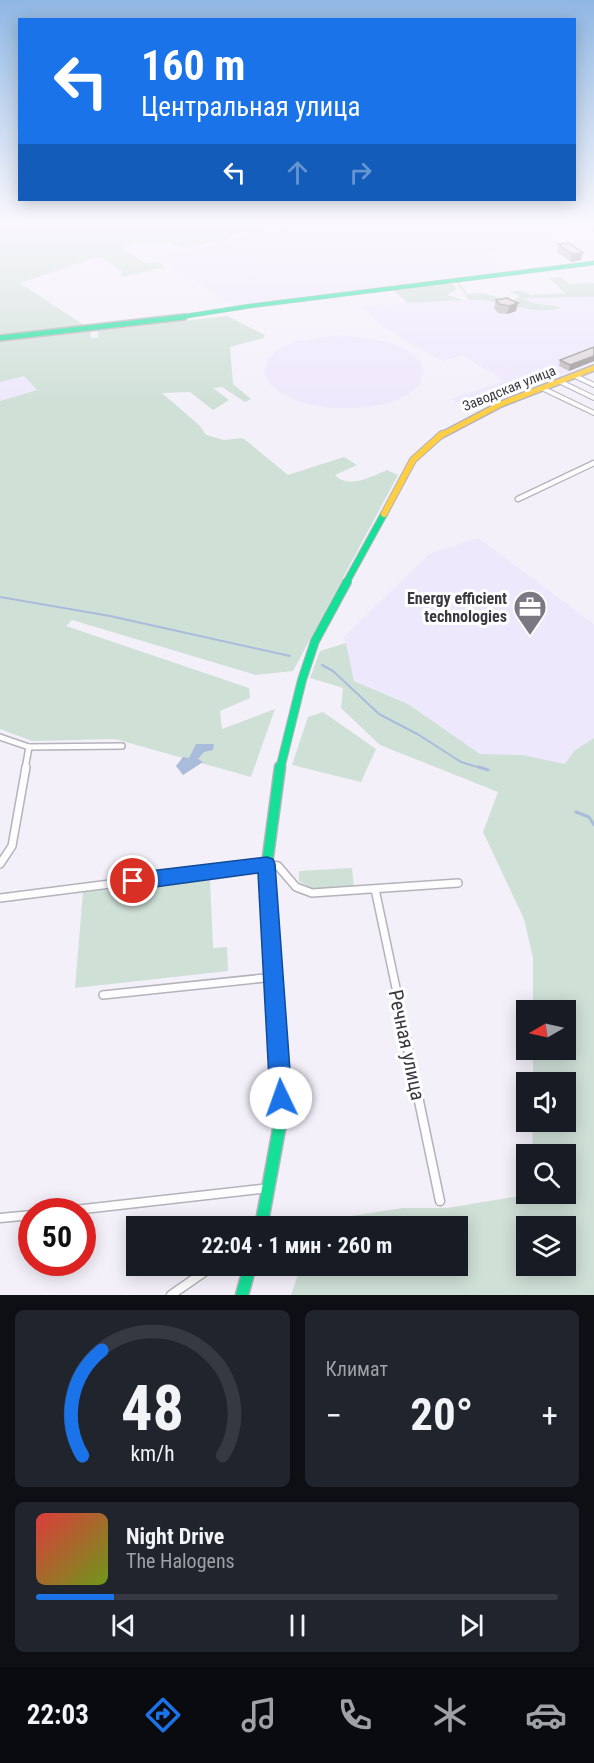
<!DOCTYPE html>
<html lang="ru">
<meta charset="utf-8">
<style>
body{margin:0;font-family:"Roboto Condensed",sans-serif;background:#20242c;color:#f1f3f6;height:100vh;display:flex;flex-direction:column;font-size:22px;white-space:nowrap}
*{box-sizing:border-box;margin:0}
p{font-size:20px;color:#9ea1a6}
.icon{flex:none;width:33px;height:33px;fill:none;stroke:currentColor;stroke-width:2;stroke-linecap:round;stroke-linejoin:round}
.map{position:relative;height:1295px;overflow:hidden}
.side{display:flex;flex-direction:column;gap:15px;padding:15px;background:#0d0f14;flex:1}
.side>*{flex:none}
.banner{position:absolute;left:18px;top:18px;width:558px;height:183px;border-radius:0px;box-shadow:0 3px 15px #0003;background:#1a73e8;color:#fff;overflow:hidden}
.needle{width:39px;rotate:261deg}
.buttons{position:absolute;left:516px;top:1000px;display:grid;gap:12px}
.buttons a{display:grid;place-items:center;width:60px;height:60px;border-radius:0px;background:#171b24;box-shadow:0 3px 15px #0003;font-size:30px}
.speed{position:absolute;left:18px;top:1198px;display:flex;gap:12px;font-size:30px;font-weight:700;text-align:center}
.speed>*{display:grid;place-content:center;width:78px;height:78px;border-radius:50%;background:#171b24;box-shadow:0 3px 15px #0003;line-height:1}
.speed .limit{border:9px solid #d22;background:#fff;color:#111}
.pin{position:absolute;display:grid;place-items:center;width:51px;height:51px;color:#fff;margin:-26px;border:3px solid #fff;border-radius:50%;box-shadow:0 2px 6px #0007}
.me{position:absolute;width:66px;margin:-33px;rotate:357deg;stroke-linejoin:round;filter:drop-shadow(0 0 4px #0008)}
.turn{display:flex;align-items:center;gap:21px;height:126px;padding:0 24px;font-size:27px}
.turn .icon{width:78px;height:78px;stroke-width:2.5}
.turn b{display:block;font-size:42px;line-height:51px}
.lanes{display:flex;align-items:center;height:57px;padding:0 24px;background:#0003;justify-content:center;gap:30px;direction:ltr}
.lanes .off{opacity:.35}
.big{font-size:45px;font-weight:700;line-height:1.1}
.side .card{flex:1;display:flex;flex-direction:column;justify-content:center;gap:9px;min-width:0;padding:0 21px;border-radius:9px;background:#20242c}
.side .dial{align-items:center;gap:0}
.dial svg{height:156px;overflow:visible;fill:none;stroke:#363941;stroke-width:7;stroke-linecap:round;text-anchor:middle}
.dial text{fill:#f1f3f6;stroke:none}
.song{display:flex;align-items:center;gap:18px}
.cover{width:72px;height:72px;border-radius:9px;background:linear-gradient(135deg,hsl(0 70% 55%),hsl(80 70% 35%))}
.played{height:6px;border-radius:3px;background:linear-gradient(90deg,#1a73e8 15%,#363941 15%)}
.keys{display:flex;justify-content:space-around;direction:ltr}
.heat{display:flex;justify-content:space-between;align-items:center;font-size:33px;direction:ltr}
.side .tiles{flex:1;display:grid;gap:15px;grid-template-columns:1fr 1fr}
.card:last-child{grid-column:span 2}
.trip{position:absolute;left:126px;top:1216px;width:342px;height:60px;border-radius:0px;background:#171b24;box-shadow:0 3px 15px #0003;font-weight:700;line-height:60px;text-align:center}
.tabs{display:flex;height:96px;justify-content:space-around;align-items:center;background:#090b0e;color:#9ea1a6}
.tabs .icon{width:42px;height:42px}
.tabs .current{color:#1a73e8}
.tabs b{font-size:27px;color:#f1f3f6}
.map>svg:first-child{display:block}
.built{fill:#eee8fc}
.green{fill:#cfe0d7;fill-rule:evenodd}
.water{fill:#aabcdb}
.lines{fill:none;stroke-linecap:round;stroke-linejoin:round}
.stream-far1{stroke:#aabcdb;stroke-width:2}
.stream{stroke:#aabcdb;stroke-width:3}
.street-far5-casing{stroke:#b4b2ba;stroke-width:4.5}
.street-far4-casing{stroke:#b4b2ba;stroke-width:6}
.street-far3-casing{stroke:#b4b2ba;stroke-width:7}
.street-far2-casing{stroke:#b4b2ba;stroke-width:8}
.street-far1-casing{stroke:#b4b2ba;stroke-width:10}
.street-casing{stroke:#b4b2ba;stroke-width:11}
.fast-far5-casing{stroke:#b4b2ba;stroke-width:5}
.fast-far4-casing{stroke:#b4b2ba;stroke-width:8}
.fast-far3-casing{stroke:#b4b2ba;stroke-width:8}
.fast-far2-casing{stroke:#b4b2ba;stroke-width:10}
.fast-far1-casing{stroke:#b4b2ba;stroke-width:13}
.fast-casing{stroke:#b4b2ba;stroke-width:15}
.slow-far1-casing{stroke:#b4b2ba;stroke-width:8}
.slow-casing{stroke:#b4b2ba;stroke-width:8}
.street-far5{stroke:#fdfdfe;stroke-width:3}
.street-far4{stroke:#fdfdfe;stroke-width:4}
.street-far3{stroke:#fdfdfe;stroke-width:4.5}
.street-far2{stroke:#fdfdfe;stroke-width:5}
.street-far1{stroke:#fdfdfe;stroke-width:7}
.street{stroke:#fdfdfe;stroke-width:8}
.fast-far5{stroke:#16e098;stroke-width:4}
.fast-far4{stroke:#16e098;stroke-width:5}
.fast-far3{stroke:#16e098;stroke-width:6}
.fast-far2{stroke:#16e098;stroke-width:8}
.fast-far1{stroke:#16e098;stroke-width:10}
.fast{stroke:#16e098;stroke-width:12}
.slow-far1{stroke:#ffcf43;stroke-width:5}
.slow{stroke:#ffcf43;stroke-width:6}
.wall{fill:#bfbbbd}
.shaded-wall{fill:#9b989a}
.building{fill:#ded9dc;stroke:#9b989a;stroke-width:1.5}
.route{fill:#1a73e8;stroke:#114b97;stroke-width:1.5}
.labels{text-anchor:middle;stroke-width:6;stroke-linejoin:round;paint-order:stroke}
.far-street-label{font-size:14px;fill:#3a3840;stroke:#fff}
.poi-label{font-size:16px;font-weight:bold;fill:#3a3840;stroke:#fff;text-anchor:end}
.near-street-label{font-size:20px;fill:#3a3840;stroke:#fff}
</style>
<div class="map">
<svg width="594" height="1295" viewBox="0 0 594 1295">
<rect width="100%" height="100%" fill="#f3f0fa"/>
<!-- built -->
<g class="built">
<path d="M298,224h283l13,5v5l-67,7 -39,11v7l9,8 -1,5 -90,11 4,3 -173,22 -80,-51z"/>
<path d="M594,297v65l-123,48 -20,-11 54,-18 -43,-26 -19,6 -44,-23 3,-1 -22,-12 -18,-19 116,-7 17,1 33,10 17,1 16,-3 -6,-3 -25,-2 -5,-5z"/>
<path d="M342,335l46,7 18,8 13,11 5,12 -5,12 -13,11 -21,8 -27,4h-28l-27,-5 -21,-9 -14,-12 -4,-11 4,-12 11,-10 18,-8z"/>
<path d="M24,376l14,14 -38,11v-19z"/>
<path d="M478,538l116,86v114l-20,13 -9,13 -42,-9 -43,-1 -72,-50 -54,-23 -10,-44 85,-83z"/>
</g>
<!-- green -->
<g class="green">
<path d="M0,224h289l-31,9 -5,-2 -26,4 3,4 -49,9 -12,-6 -35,1 -13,4 25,17 11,-2 8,5 -42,10 -3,-3 3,-2 -20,-14h-8l-75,25 65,43 -85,8z"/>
<path d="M561,277l8,7 25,-1v14l-69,1c9,10 24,4 36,10 -31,9 -58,-10 -92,-8l-13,-18 2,-1 9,13 14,-1 32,8 7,-5 -11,-5h13l9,4 34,-2 -16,-15z"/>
<path d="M451,282l6,7 -10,6 16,5 -55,3 -15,-13z"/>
<path d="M227,316l38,19 -2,3 -33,9 3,37 18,15 -6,3 -23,-15 -9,1 16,12 -16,10 -23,-18 -28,1 38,33 6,9 18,5 19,-2 45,37 56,-18 13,8 -22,10c14,15 37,1 52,-5l11,5 -105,196 -37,4 -184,-55 -6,6 183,62 1,10 -30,13 2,18 53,-20 -24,68 -136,-38 -83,2 -32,-12v-328l37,-11 -13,-14 -24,6v-42l90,-9 1,7h7v-7z"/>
<path d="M346,643l8,38 54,23 72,50 43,1 42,9 9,-13 20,-13v557h-303l10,-29h157v-39h-141l21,-9 65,-10h44l85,-14h34v-39h-34l1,-33h33v-39h-33v-33h33v-39h-33v-53l-9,-39 -41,-87 15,-40 -118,-47 -39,-37 2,-20 -33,-10 10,-27zM526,1227h40v39h-40z"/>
<path d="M323,712l53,37 -15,33 -69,-17 16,-48z"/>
<path d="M352,868l2,19 -41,2 -14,-8v-10z"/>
<path d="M210,879l3,69 14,-1 1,24 -153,17 8,-96z"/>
</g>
<!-- water -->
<path class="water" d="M196,744h18l-1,6 -9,2 -6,7 5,3 -20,13 -7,-9 7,-9 6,1z"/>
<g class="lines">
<!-- stream-far1 -->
<g class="stream-far1">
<path d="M0,597l110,19 180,40"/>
<path d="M322,665l11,6 46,43 40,21 42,27 23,7"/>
</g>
<!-- stream -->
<g class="stream">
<path d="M479,767l9,3"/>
<path d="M576,812l13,5 5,8"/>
</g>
<defs>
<path id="street-far5" d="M283,228l10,-4"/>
<g id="street-far4">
<path d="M575,376l19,9"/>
<path d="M561,382l33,16"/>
<path d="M544,389l50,24"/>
</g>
<path id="street-far3" d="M518,499l76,-36"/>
<g id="street-far2">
<path d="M0,737l29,10 93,-1"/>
<path d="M25,769l4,-22"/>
</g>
<g id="street-far1">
<path d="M0,864l12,-18 14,-79"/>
<path d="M375,889l24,113"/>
<path d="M0,898l267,-34 11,2 18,21 16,6 146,-10"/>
<path d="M103,995l171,-18"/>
</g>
<g id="street">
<path d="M398,1001l42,200"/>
<path d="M57,1212l212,-24"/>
<path d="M0,1218l32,-3"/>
<path d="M171,1295l42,-29"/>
</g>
<path id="fast-far5" d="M174,318l76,-12 344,-43"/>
<path id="fast-far4" d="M0,338l184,-21"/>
<path id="fast-far3" d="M346,583l38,-69"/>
<path id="fast-far2" d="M280,769l22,-89 13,-39 32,-59"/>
<path id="fast-far1" d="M275,1002l-8,-138 13,-97"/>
<g id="fast">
<path d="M261,1227l21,-114 -7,-112"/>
<path d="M242,1295l8,-29"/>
</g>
<path id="slow-far1" d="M440,436l61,-32 93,-36"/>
<path id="slow" d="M384,514l29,-54 29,-26"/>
</defs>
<!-- street-far5 casing -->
<use href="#street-far5" class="street-far5-casing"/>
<!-- street-far4 casing -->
<use href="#street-far4" class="street-far4-casing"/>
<!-- street-far3 casing -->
<use href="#street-far3" class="street-far3-casing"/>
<!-- street-far2 casing -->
<use href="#street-far2" class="street-far2-casing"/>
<!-- street-far1 casing -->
<use href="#street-far1" class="street-far1-casing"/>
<!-- street casing -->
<use href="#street" class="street-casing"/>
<!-- fast-far5 casing -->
<use href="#fast-far5" class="fast-far5-casing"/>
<!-- fast-far4 casing -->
<use href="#fast-far4" class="fast-far4-casing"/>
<!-- fast-far3 casing -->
<use href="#fast-far3" class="fast-far3-casing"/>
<!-- fast-far2 casing -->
<use href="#fast-far2" class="fast-far2-casing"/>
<!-- fast-far1 casing -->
<use href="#fast-far1" class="fast-far1-casing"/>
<!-- fast casing -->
<use href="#fast" class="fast-casing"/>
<!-- slow-far1 casing -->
<use href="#slow-far1" class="slow-far1-casing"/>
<!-- slow casing -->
<use href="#slow" class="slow-casing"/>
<!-- street-far5 -->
<use href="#street-far5" class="street-far5"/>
<!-- street-far4 -->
<use href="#street-far4" class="street-far4"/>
<!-- street-far3 -->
<use href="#street-far3" class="street-far3"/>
<!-- street-far2 -->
<use href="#street-far2" class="street-far2"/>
<!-- street-far1 -->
<use href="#street-far1" class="street-far1"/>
<!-- street -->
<use href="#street" class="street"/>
<!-- fast-far5 -->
<use href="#fast-far5" class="fast-far5"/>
<!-- fast-far4 -->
<use href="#fast-far4" class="fast-far4"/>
<!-- fast-far3 -->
<use href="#fast-far3" class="fast-far3"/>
<!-- fast-far2 -->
<use href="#fast-far2" class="fast-far2"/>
<!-- fast-far1 -->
<use href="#fast-far1" class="fast-far1"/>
<!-- fast -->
<use href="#fast" class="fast"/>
<!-- slow-far1 -->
<use href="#slow-far1" class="slow-far1"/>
<!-- slow -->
<use href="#slow" class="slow"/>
</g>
<!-- wall -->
<g class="wall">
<path d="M558,244l23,16 -10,2 -14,-10z"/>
<path d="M507,298l9,13 -9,3 -9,-1 -4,-5 2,-8z"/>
<path d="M594,347v14l-25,10 -10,-5 1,-6z"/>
</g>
<!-- shaded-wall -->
<g class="shaded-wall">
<path d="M583,253l-2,7 -10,2 1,-8z"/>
<path d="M518,303l-2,8 -9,3 2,-8z"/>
<path d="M594,356v5l-25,10 1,-6z"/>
</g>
<!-- building -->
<g class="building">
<path d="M569,243l14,10 -11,1 -14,-10z"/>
<path d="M507,298l11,5 -9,3 -10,-2 -3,-4z"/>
<path d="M594,347v9l-24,9 -10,-5z"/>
</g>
<!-- sky -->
<linearGradient id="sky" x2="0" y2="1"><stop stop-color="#8fb7e3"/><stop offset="0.55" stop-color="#faf8fd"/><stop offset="1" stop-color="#faf8fd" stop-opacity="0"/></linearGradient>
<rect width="594" height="405" fill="url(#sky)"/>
<!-- route -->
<path class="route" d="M267,857l6,2 2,5 17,234 -3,7 -8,3 -7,-3 -4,-7 -12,-225 -125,17 -6,-3 -3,-6 3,-5 6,-3z"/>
<!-- icons -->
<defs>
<symbol id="office-pin" viewBox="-11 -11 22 30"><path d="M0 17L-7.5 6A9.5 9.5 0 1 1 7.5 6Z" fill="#7b7881" stroke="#fff"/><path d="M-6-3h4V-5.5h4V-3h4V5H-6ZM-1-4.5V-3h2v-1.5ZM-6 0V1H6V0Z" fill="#fff"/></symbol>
</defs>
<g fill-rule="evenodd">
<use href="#office-pin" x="511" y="588" width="38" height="52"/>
</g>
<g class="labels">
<!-- far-street labels -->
<g class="far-street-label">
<text transform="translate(509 388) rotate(-22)" y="5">Заводская улица</text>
</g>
<!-- poi labels -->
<g class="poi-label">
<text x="507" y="604">Energy efficient<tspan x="507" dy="18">technologies</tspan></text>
</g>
<!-- near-street labels -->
<g class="near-street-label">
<text transform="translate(407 1045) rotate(78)" y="7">Речная улица</text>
</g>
</g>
</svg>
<div class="buttons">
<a><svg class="needle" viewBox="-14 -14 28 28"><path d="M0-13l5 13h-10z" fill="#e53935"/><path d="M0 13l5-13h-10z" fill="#9ea1a6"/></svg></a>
<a><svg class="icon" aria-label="sound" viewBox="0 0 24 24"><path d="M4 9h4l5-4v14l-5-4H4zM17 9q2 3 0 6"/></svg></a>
<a><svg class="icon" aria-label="search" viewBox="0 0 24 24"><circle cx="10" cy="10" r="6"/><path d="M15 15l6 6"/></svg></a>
<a><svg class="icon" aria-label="layers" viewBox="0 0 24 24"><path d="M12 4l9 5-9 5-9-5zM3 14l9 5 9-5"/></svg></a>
</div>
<div class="speed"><div class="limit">50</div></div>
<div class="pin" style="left:133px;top:881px;background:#d93025"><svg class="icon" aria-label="arrive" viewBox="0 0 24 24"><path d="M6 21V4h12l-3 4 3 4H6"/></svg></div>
<svg class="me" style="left:281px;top:1098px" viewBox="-20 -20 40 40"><circle r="19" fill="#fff"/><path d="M0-13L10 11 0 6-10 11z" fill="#1a73e8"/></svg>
<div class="trip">22:04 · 1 мин · 260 m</div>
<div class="banner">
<div class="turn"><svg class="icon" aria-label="left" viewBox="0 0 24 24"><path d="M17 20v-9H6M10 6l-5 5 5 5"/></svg><div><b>160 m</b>Центральная улица</div></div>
<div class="lanes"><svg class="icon" aria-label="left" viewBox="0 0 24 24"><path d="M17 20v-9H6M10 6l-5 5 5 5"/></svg><svg class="icon off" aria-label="ahead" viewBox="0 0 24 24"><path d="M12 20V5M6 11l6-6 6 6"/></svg><svg class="icon off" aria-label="right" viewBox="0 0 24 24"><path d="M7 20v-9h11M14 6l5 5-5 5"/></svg></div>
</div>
</div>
<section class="side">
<div class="tiles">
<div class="card dial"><svg viewBox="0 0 100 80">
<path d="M14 69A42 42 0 1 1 86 69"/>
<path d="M14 69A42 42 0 0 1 24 15" stroke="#1a73e8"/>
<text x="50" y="56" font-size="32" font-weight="700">48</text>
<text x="50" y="72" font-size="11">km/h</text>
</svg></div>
<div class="card"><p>Климат</p>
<div class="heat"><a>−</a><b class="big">20°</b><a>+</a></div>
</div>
<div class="card">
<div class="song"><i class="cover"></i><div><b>Night Drive</b><p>The Halogens</p></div></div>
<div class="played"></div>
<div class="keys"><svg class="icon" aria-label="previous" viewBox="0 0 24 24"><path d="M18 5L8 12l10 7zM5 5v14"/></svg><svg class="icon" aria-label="pause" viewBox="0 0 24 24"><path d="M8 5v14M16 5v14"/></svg><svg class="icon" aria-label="next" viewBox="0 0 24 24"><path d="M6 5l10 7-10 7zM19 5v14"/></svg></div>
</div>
</div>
</section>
<nav class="tabs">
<b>22:03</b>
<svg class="icon current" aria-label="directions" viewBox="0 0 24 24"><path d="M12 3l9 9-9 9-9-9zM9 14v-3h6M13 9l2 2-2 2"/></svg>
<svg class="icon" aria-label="music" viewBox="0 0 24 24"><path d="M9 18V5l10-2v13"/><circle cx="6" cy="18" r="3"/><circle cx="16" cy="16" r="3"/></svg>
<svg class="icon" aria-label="phone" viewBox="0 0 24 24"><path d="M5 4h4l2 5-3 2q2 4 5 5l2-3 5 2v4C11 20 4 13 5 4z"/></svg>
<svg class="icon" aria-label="climate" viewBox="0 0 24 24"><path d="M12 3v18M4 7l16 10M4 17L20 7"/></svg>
<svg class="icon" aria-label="car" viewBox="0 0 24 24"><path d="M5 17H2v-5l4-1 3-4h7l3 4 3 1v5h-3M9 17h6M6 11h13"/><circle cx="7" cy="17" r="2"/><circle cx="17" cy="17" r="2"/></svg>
</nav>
